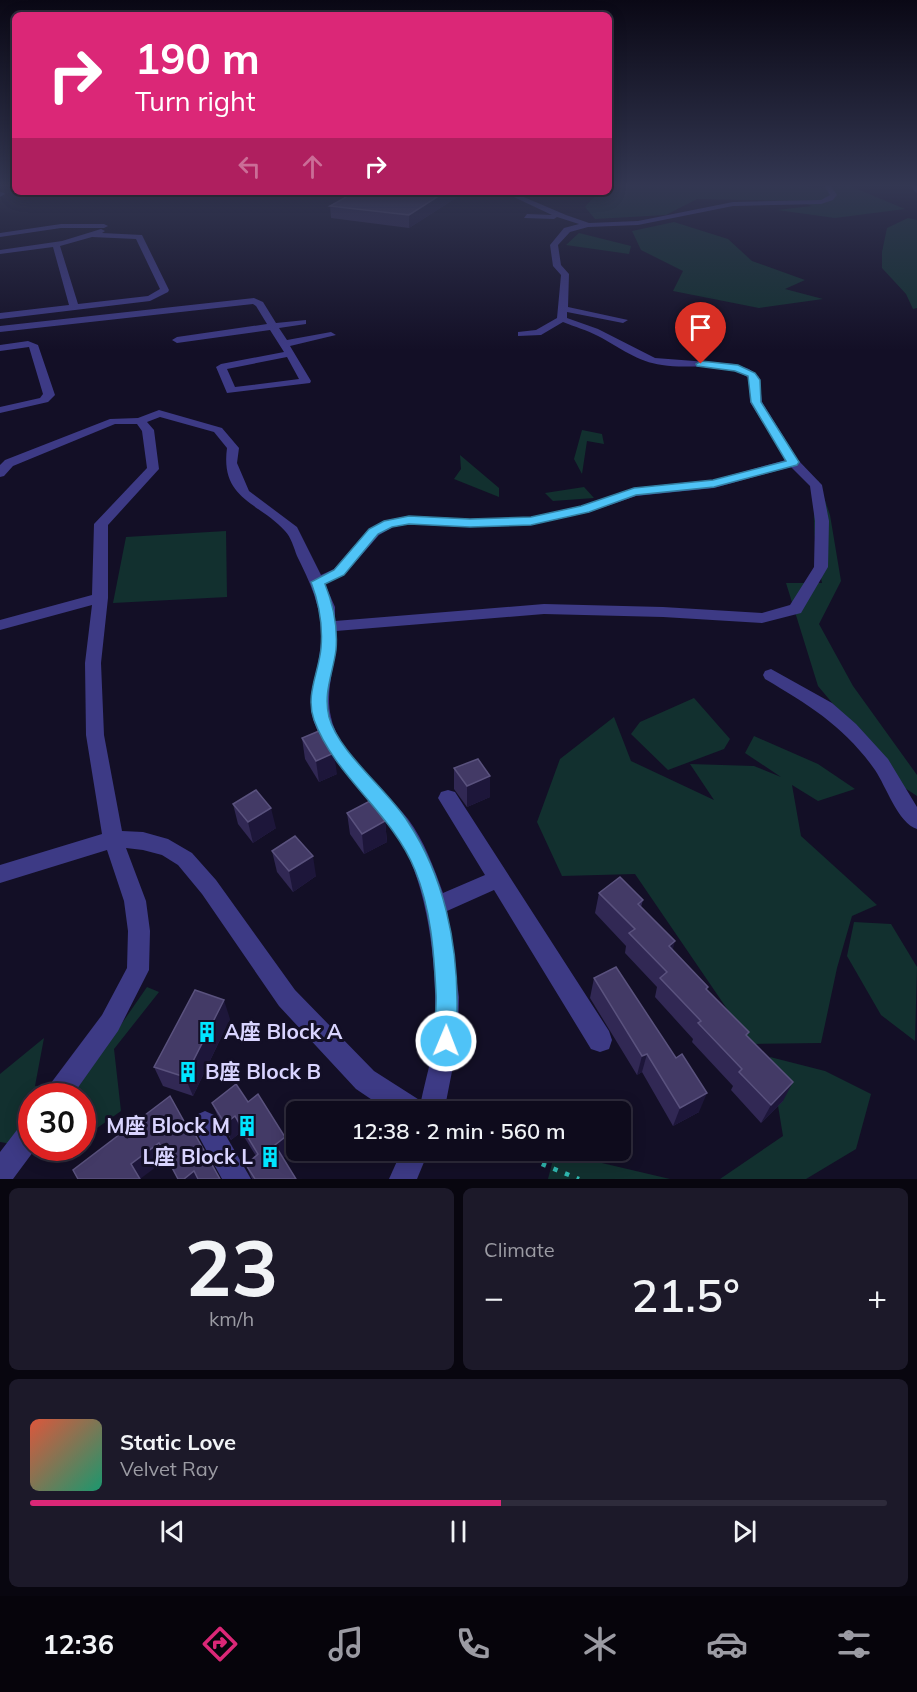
<!DOCTYPE html>
<meta charset="utf-8">
<style>
body{margin:0;font-family:Mulish,"Noto Sans SC",sans-serif;background:#1c1929;color:#f1f3f6;height:100vh;display:flex;flex-direction:column;font-size:22px;white-space:nowrap}
*{box-sizing:border-box;margin:0}
p{font-size:20px;color:#9b9ba3}
.icon{flex:none;width:33px;height:33px;fill:none;stroke:currentColor;stroke-width:2;stroke-linecap:round;stroke-linejoin:round}
.map{position:relative;height:1179px;overflow:hidden}
.panel{display:flex;flex-direction:column;gap:9px;padding:9px;background:#08060f;flex:1}
.panel>*{flex:none}
.hud{position:absolute;left:12px;top:12px;width:600px;height:183px;border-radius:9px;box-shadow:0 3px 15px #0003,0 0 0 2px #2e2b3b;background:#db2777;color:#fff;overflow:hidden}
.speed{position:absolute;left:18px;top:1083px;display:flex;gap:12px;font-size:30px;font-weight:700;text-align:center}
.speed>*{display:grid;place-content:center;width:78px;height:78px;border-radius:50%;background:#0e0b1c;box-shadow:0 3px 15px #0003,0 0 0 2px #2e2b3b;line-height:1}
.speed .limit{border:9px solid #d22;background:#fff;color:#111}
.pin{position:absolute;display:grid;place-items:center;width:51px;height:51px;color:#fff;margin:-62px -26px;border-radius:50% 50% 50% 0;rotate:-45deg;box-shadow:0 0 6px #0007}
.pin .icon{rotate:45deg}
.me{position:absolute;width:66px;margin:-33px;rotate:1deg;stroke-linejoin:round;filter:drop-shadow(0 0 4px #0008)}
.turn{display:flex;align-items:center;gap:21px;height:126px;padding:0 24px;font-size:27px}
.turn .icon{width:78px;height:78px;stroke-width:2.5}
.turn b{display:block;font-size:42px;line-height:51px}
.lanes{display:flex;align-items:center;height:57px;padding:0 24px;background:#0003;justify-content:center;gap:30px;direction:ltr}
.lanes .off{opacity:.35}
.big{font-size:45px;font-weight:600;line-height:1.1}
.panel .tile{flex:1;display:flex;flex-direction:column;justify-content:center;gap:9px;min-width:0;padding:0 21px;border-radius:9px;background:#1c1929}
.panel .dial{align-items:center;gap:0}
.dial b{font-size:78px;line-height:1}
.song{display:flex;align-items:center;gap:18px}
.cover{width:72px;height:72px;border-radius:9px;background:linear-gradient(135deg,hsl(10 70% 55%),hsl(160 70% 35%))}
.played{height:6px;border-radius:3px;background:linear-gradient(90deg,#db2777 55%,#2e2b3b 55%)}
.keys{display:flex;justify-content:space-around;direction:ltr}
.heat{display:flex;justify-content:space-between;align-items:center;font-size:33px;direction:ltr}
.panel .tiles{flex:1;display:grid;gap:9px;grid-template-columns:1fr 1fr}
.tile:last-child{grid-column:span 2}
.trip{position:absolute;left:286px;top:1101px;width:345px;height:60px;border-radius:9px;background:#0e0b1c;box-shadow:0 3px 15px #0003,0 0 0 2px #2e2b3b;font-weight:600;line-height:60px;text-align:center}
.menu{display:flex;height:96px;justify-content:space-around;align-items:center;background:#06040b;color:#9b9ba3}
.menu .icon{width:42px;height:42px}
.menu .selected{color:#db2777}
.menu b{font-size:27px;color:#f1f3f6}
.map>svg:first-child{display:block}
.green{fill:#12302f}
.lines{fill:none;stroke-linecap:round;stroke-linejoin:round}
.path{stroke:#2fb8b0;stroke-width:4.5;stroke-dasharray:4.5 8;stroke-linecap:butt}
.minor{fill:#3d3a85;fill-rule:evenodd}
.wall{fill:#312854}
.shaded-wall{fill:#1d163a}
.building{fill:#433a66;stroke:#5a527e;stroke-width:1.5}
.route{fill:#4fc3f7;stroke:#337fa1;stroke-width:1.5}
.labels{text-anchor:middle;stroke-width:6;stroke-linejoin:round;paint-order:stroke}
.near-poi-label{font-size:21px;font-weight:bold;fill:#d9d4ff;stroke:#130f26;text-anchor:start}
</style>
<div class="map">
<svg width="917" height="1179" viewBox="0 0 917 1179">
<rect width="100%" height="100%" fill="#130f26"/>
<!-- green -->
<g class="green">
<path d="M613,185h186l15,3 36,-2 55,23 -70,9 -58,-8 35,-4 -13,-5 -102,-2 -31,16 -71,4 -10,-12c7,-8 13,-15 24,-15v-4z"/>
<path d="M908,218l9,2v88l-4,1 -7,-15 -24,-26v-16l5,-24z"/>
<path d="M674,222l54,17 24,22 53,19 -20,9 38,10 -64,9 -86,-17 10,-20 -42,-21 -9,-19z"/>
<path d="M579,233l52,13 -2,8 -63,-9z"/>
<path d="M582,430l20,4 2,10 -17,-3 -5,33 -8,-15z"/>
<path d="M460,455l39,33v9l-45,-18 7,-10z"/>
<path d="M818,480l12,35 11,66 -22,43 34,62 64,89v21l-15,-10 -84,-100 -32,-103h36c-7,-35 -12,-68 -4,-103z"/>
<path d="M584,487l10,11 -41,3 -8,-8z"/>
<path d="M226,531l1,66 -114,6 13,-66z"/>
<path d="M694,698l36,41 -6,10 -56,21 -37,-36 9,-12z"/>
<path d="M614,717l17,44 83,39 -24,-36 64,2 27,11 -36,-24 9,-17 64,28 37,25 -37,12 -26,-16 9,51 76,69 -25,11 -15,52 -16,75 -70,1 -116,-170 -73,2 -25,-54 23,-63z"/>
<path d="M854,922l37,2 26,43 -2,74 -34,-26 -34,-59z"/>
<path d="M147,987l12,5 -45,57 7,62 -38,27 -1,-42h-50l-1,51 -31,-5v-68l44,-36 -9,48 45,-2z"/>
<path d="M770,1057l55,14 46,23 -15,55 -50,30h-86l63,-43z"/>
<path d="M555,1152l115,27h-122z"/>
</g>
<g class="lines">
<!-- path -->
<path class="path" d="M507,1150l72,29"/>
<!-- minor -->
<g class="minor">
<path d="M824,185h6l7,10 -4,5 -12,4 -88,2 -95,19 -50,2 -18,5 -12,13 3,20 8,9 -1,33 60,13 -5,3 -56,-11v6l31,11 57,29 79,6 15,5 10,8 3,25 36,58 24,25 7,36 -1,46 -27,46 -39,10 -99,-6 -119,-3 -208,17c2,30 -12,57 -5,86 7,36 54,73 77,102 16,21 26,49 35,74l42,-18 -47,-77 3,-6 7,-2 7,2 154,239 3,9 -3,9 -9,3 -9,-3 -97,-159 -47,21 12,86 -1,44 -14,71h-54l-34,-23 -77,-83 -77,-112 -24,-29 -16,-10 -19,-5 -17,-2 20,53 4,30 -1,39 -31,61 -46,65h-27l3,-9 54,-72 25,-47 1,-37 -4,-30 -17,-51 -107,33v-18l102,-31 -16,-99 -1,-72 7,-58 -92,25v-10l92,-25 2,-71 53,-56 -5,-37 -5,-7h-22l-102,42 -9,10 -4,1v-12l5,-5 105,-41 28,-1 21,-8 63,18 17,20 -2,15 12,28 48,36 24,48 13,-6 35,-40 20,-9 20,-4 61,3 61,-2 50,-11 53,-18 79,-8 73,-20 -36,-58 -1,-24c-26,-17 -58,-8 -87,-13 -24,-3 -43,-18 -64,-29 -11,-6 -23,-9 -35,-14l-22,13 -23,1v-4l18,-2 21,-12 4,-43 -8,-9 -3,-21 14,-17 15,-4 -22,-7 -3,2 -30,-1 3,-4 25,1 -49,-23h9l54,23 23,8 49,-2 95,-19 88,-2 9,-5zM160,417l54,15 13,16c-7,52 32,54 58,83 6,6 9,17 12,25 15,30 29,61 23,95 -3,24 -14,46 -6,71 16,44 55,72 81,110 35,51 44,145 39,207 -2,20 -9,42 -13,62l-47,-30 -79,-81 -79,-110 -24,-27 -24,-14 -25,-7 -21,-1 -18,-96 -3,-72 7,-65v-73l51,-56 -5,-39 -7,-8zM791,467l19,19 5,35 -1,46 -24,38 -28,8 -99,-6 -119,-3 -209,17v-14l-10,-23 19,-9 35,-40 14,-8 16,-3 61,3 61,-2 59,-13 46,-16 78,-8z"/>
<path d="M911,185h6v8l-2,-1z"/>
<path d="M0,192l4,1 1,1 -5,3z"/>
<path d="M61,224h43l4,2 -4,2h-43l-61,9v-4z"/>
<path d="M101,229l4,2 -3,2 40,2 27,55 -1,2 -18,9 -150,18v-6l69,-8 -16,-58 -53,7v-4l62,-9zM92,237l44,2 24,50 -12,7 -70,8 -18,-58z"/>
<path d="M254,298l9,4 13,21 30,-3v4l-27,4 8,12 44,-8 5,3 -46,11 21,35 -1,2 -83,10 -11,-26 5,-3 63,-12 -14,-22 -93,13 -5,-3 5,-3 90,-13 -11,-18 -3,-2 -253,28v-6zM287,357l12,22 -64,8 -8,-18z"/>
<path d="M28,341l10,4 17,50 -7,7 -48,11v-6l40,-9 3,-4 -14,-47 -29,4v-6z"/>
<path d="M771,669l61,34 24,21 32,35 29,48v22c-19,-6 -31,-43 -42,-59 -30,-43 -66,-65 -110,-91l-2,-4 2,-4z"/>
<path d="M205,1111l9,4 37,64h-29l-30,-55 4,-9z"/>
<path d="M32,1118v30h4l-23,31h-13v-27l23,-30z"/>
<path d="M402,1150h27l-12,29h-28z"/>
</g>
</g>
<!-- wall -->
<g class="wall">
<path d="M459,192v4l-50,32 -78,-10 -1,-12z"/>
<path d="M302,738l35,36 -18,8 -14,-23z"/>
<path d="M454,768l36,8v21l-23,10 -13,-18z"/>
<path d="M233,804l43,24 -23,15 -15,-19z"/>
<path d="M347,813l38,8 2,21 -23,12 -14,-20z"/>
<path d="M272,851l44,25 -23,16 -16,-20z"/>
<path d="M599,893l44,7 -2,7 32,43 74,86 36,65 -22,22 -30,-33 2,-4 -41,-44 1,-3 -38,-42 2,-10 -32,-34 1,-7 -31,-33z"/>
<path d="M594,978l105,134 -26,14 -31,-54 -5,3 -47,-77z"/>
<path d="M230,1019l-37,77 -30,-10 -9,-19z"/>
<path d="M248,1102l42,50 -7,6 13,21h-44l-6,-14 10,-9 -15,-24 -10,8 -12,-21 -7,-16z"/>
</g>
<!-- shaded-wall -->
<g class="shaded-wall">
<path d="M445,192h14v4l-50,32v-13z"/>
<path d="M334,753l3,21 -18,8 -3,-21z"/>
<path d="M490,776v21l-23,10v-21z"/>
<path d="M271,808l5,20 -23,15 -5,-21z"/>
<path d="M385,821l2,21 -23,12 -2,-20z"/>
<path d="M313,856l3,20 -23,16 -4,-21z"/>
<path d="M675,941l-5,20 -1,-15z"/>
<path d="M224,1000l6,19 -37,77 -8,-19z"/>
<path d="M647,1054l-5,18 -5,3 5,-19z"/>
<path d="M793,1082l-10,19 -22,22 10,-18z"/>
<path d="M707,1093l-8,19 -26,14 7,-18z"/>
<path d="M235,1116l6,16 -10,8 -6,-16z"/>
<path d="M285,1137l5,15 -10,9 -5,-16z"/>
<path d="M159,1143l9,15 -28,21 -9,-15z"/>
<path d="M194,1171l4,8h-14z"/>
</g>
<!-- building -->
<g class="building">
<path d="M355,192h90l-36,23 -79,-9z"/>
<path d="M319,731l15,22 -18,8 -14,-23z"/>
<path d="M478,759l12,17 -23,10 -13,-18z"/>
<path d="M256,790l15,18 -23,14 -15,-18z"/>
<path d="M370,801l15,20 -23,13 -15,-21z"/>
<path d="M295,836l18,20 -24,15 -17,-20z"/>
<path d="M620,877l23,23 -5,4 37,37 -6,5 39,41 -2,2 43,43 -3,3 47,47 -22,23 -32,-33 3,-3 -44,-46 3,-2 -41,-43 7,-6 -38,-39 6,-4 -36,-36z"/>
<path d="M616,967l60,91 6,-4 25,39 -27,15 -33,-54 -5,2 -48,-78z"/>
<path d="M195,990l29,10 -39,77 -31,-10z"/>
<path d="M236,1084l12,18 10,-8 27,43 -10,8 21,34h-41l-9,-14 12,-11 -23,-38 -10,8 -13,-21z"/>
<path d="M170,1096l20,36 2,-3 28,50h-22l-4,-8 -10,8h-6l-19,-36 -28,21 9,15h-62l-5,-9z"/>
</g>
<!-- sky -->
<linearGradient id="sky" x2="0" y2="1"><stop stop-color="#0a0815"/><stop offset="0.53" stop-color="#333752"/><stop offset="1" stop-color="#333752" stop-opacity="0"/></linearGradient>
<rect width="917" height="350" fill="url(#sky)"/>
<!-- route -->
<path class="route" d="M701,361l37,4 17,8 5,7 1,22 38,60 -2,3 -83,22 -78,8 -47,17 -58,13 -61,2 -61,-3 -17,3 -14,7 -34,41 -19,9c8,20 13,43 11,66 -3,23 -13,43 -7,67 10,36 59,73 79,105 36,54 50,122 49,186 0,14 2,28 -3,40l-8,4 -8,-4c-6,-16 -1,-36 -2,-54 -2,-42 -5,-85 -21,-124 -23,-57 -80,-93 -101,-150 -9,-25 5,-48 7,-72 2,-23 -2,-45 -10,-66l23,-12 35,-41 15,-8 25,-5 61,3 61,-2 50,-11 53,-18 79,-8 73,-19 -35,-59 -3,-26 -13,-5 -38,-5 -1,-2z"/>
<!-- icons -->
<defs>
<symbol id="building-bare" viewBox="-9 -9 18 18"><path d="M-4-6H4V6H1V3H-1V6H-4ZM-2.5-4.3h1.7v1.8h-1.7ZM.8-4.3h1.7v1.8H.8ZM-2.5-1h1.7V.8h-1.7ZM.8-1h1.7V.8H.8Z" fill="#00e5ff" stroke="#130f26" stroke-width="2.5" paint-order="stroke"/></symbol>
</defs>
<g fill-rule="evenodd">
<use href="#building-bare" x="192" y="1017" width="30" height="30"/>
<use href="#building-bare" x="173" y="1057" width="30" height="30"/>
<use href="#building-bare" x="232" y="1111" width="30" height="30"/>
<use href="#building-bare" x="255" y="1142" width="30" height="30"/>
</g>
<g class="labels">
<!-- near-poi labels -->
<g class="near-poi-label">
<text x="224" y="1039">A座 Block A</text>
<text x="205" y="1079">B座 Block B</text>
<text x="230" y="1133" text-anchor="end">M座 Block M</text>
<text x="253" y="1164" text-anchor="end">L座 Block L</text>
</g>
</g>
</svg>
<div class="speed"><div class="limit">30</div></div>
<div class="pin" style="left:701px;top:364px;background:#d93025"><svg class="icon" aria-label="arrive" viewBox="0 0 24 24"><path d="M6 21V4h12l-3 4 3 4H6"/></svg></div>
<svg class="me" style="left:446px;top:1041px" viewBox="-20 -20 40 40"><circle r="17" fill="#4fc3f7" stroke="#fff" stroke-width="3"/><path d="M0-11L8 9 0 5-8 9z" fill="#fff"/></svg>
<div class="trip">12:38 · 2 min · 560 m</div>
<div class="hud">
<div class="turn"><svg class="icon" aria-label="right" viewBox="0 0 24 24"><path d="M7 20v-9h11M14 6l5 5-5 5"/></svg><div><b>190 m</b>Turn right</div></div>
<div class="lanes"><svg class="icon off" aria-label="left" viewBox="0 0 24 24"><path d="M17 20v-9H6M10 6l-5 5 5 5"/></svg><svg class="icon off" aria-label="ahead" viewBox="0 0 24 24"><path d="M12 20V5M6 11l6-6 6 6"/></svg><svg class="icon" aria-label="right" viewBox="0 0 24 24"><path d="M7 20v-9h11M14 6l5 5-5 5"/></svg></div>
</div>
</div>
<section class="panel">
<div class="tiles">
<div class="tile dial"><b>23</b><p>km/h</p></div>
<div class="tile"><p>Climate</p>
<div class="heat"><a>−</a><b class="big">21.5°</b><a>+</a></div>
</div>
<div class="tile">
<div class="song"><i class="cover"></i><div><b>Static Love</b><p>Velvet Ray</p></div></div>
<div class="played"></div>
<div class="keys"><svg class="icon" aria-label="previous" viewBox="0 0 24 24"><path d="M18 5L8 12l10 7zM5 5v14"/></svg><svg class="icon" aria-label="pause" viewBox="0 0 24 24"><path d="M8 5v14M16 5v14"/></svg><svg class="icon" aria-label="next" viewBox="0 0 24 24"><path d="M6 5l10 7-10 7zM19 5v14"/></svg></div>
</div>
</div>
</section>
<nav class="menu">
<b>12:36</b>
<svg class="icon selected" aria-label="directions" viewBox="0 0 24 24"><path d="M12 3l9 9-9 9-9-9zM9 14v-3h6M13 9l2 2-2 2"/></svg>
<svg class="icon" aria-label="music" viewBox="0 0 24 24"><path d="M9 18V5l10-2v13"/><circle cx="6" cy="18" r="3"/><circle cx="16" cy="16" r="3"/></svg>
<svg class="icon" aria-label="phone" viewBox="0 0 24 24"><path d="M5 4h4l2 5-3 2q2 4 5 5l2-3 5 2v4C11 20 4 13 5 4z"/></svg>
<svg class="icon" aria-label="climate" viewBox="0 0 24 24"><path d="M12 3v18M4 7l16 10M4 17L20 7"/></svg>
<svg class="icon" aria-label="car" viewBox="0 0 24 24"><path d="M5 17H2v-5l4-1 3-4h7l3 4 3 1v5h-3M9 17h6M6 11h13"/><circle cx="7" cy="17" r="2"/><circle cx="17" cy="17" r="2"/></svg>
<svg class="icon" aria-label="filters" viewBox="0 0 24 24"><path d="M4 7h16M4 17h16"/><circle cx="9" cy="7" r="2"/><circle cx="15" cy="17" r="2"/></svg>
</nav>
